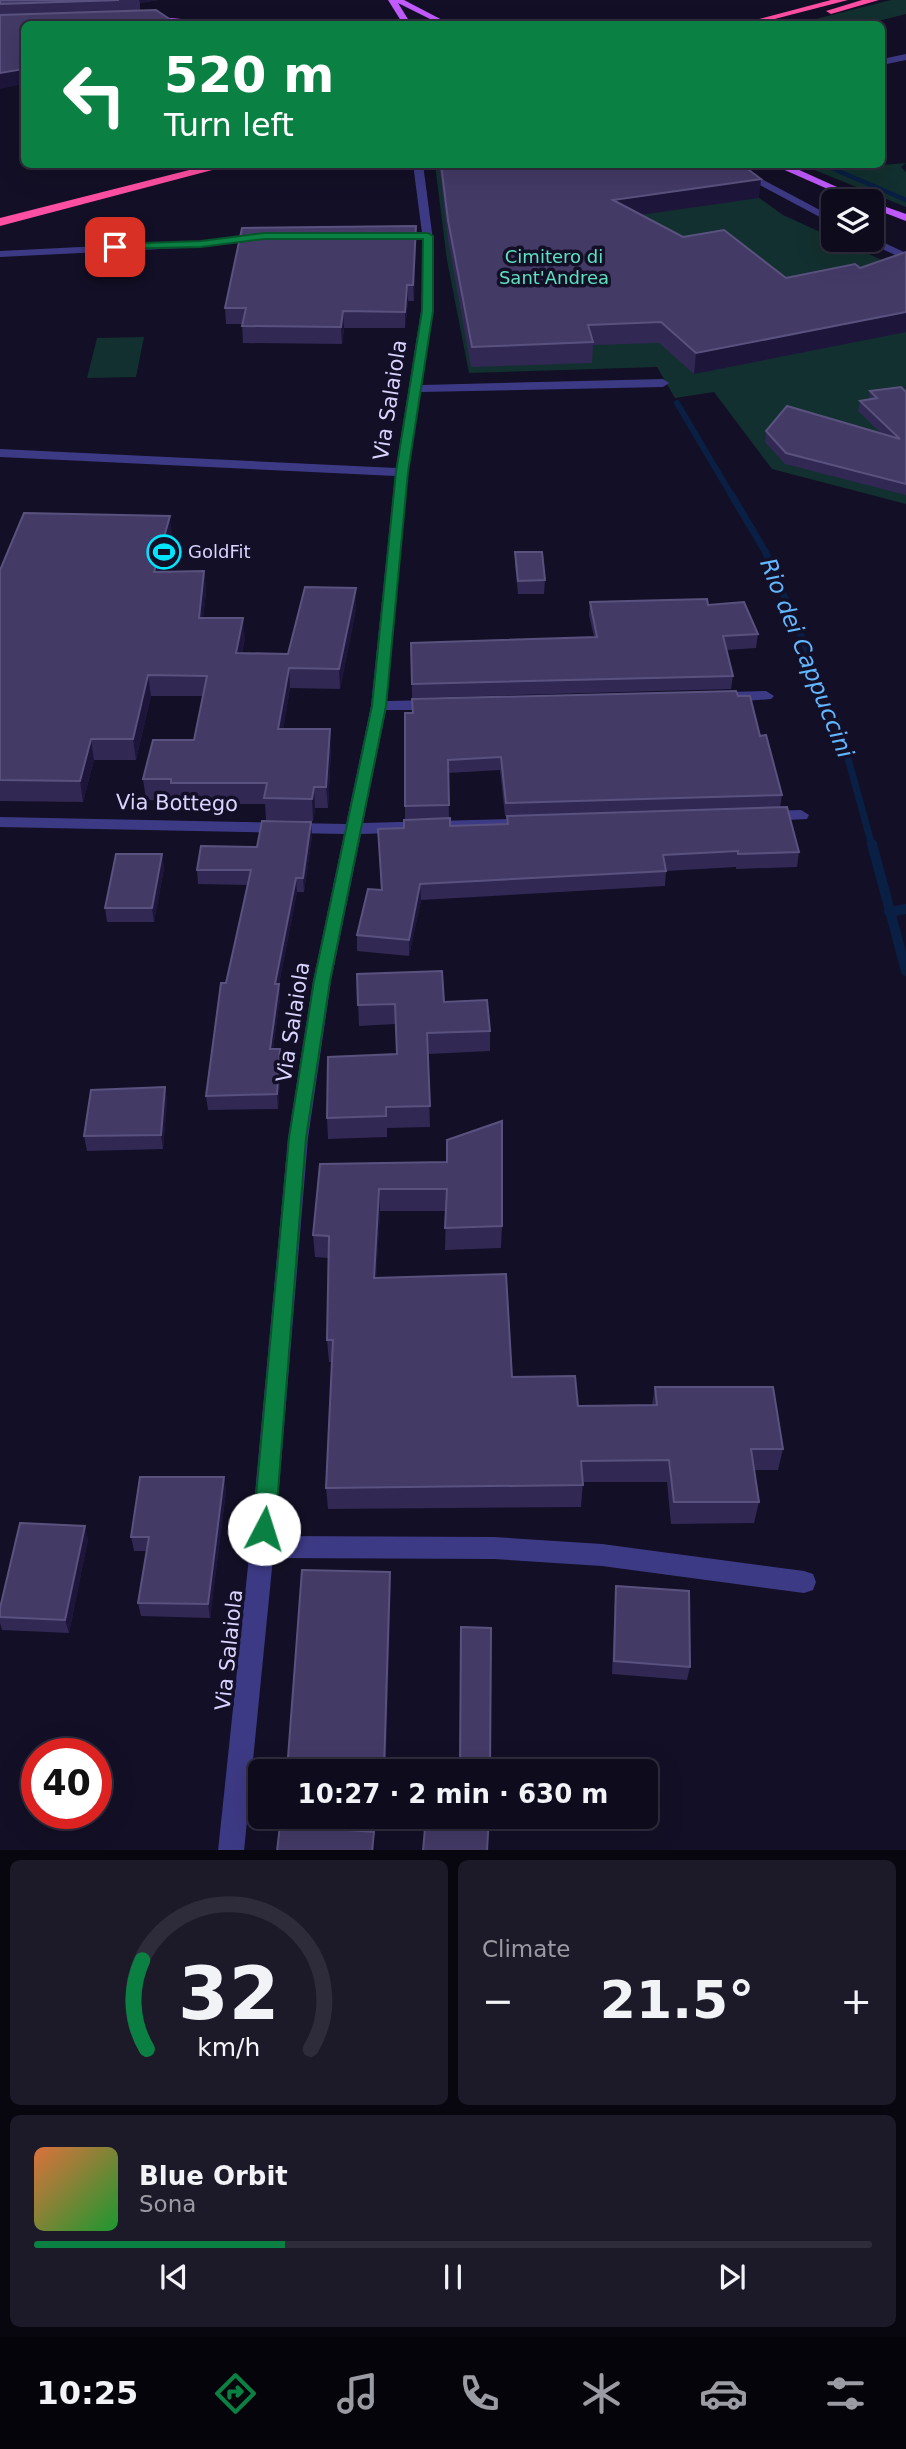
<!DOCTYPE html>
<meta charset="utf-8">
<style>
body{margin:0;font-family:"DejaVu Sans",sans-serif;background:#1c1929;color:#f1f3f6;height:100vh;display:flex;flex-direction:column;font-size:26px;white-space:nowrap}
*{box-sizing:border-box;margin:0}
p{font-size:23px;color:#9b9ba3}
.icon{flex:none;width:38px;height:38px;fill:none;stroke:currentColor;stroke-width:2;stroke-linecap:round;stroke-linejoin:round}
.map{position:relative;height:1850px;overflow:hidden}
.details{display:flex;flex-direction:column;gap:10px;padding:10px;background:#08060f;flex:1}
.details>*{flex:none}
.top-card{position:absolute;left:21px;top:21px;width:864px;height:147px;border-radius:10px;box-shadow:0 7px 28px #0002,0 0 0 2px #2e2b3b;background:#0b8043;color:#fff;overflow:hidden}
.controls{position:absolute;left:821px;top:189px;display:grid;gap:14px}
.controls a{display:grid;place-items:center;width:63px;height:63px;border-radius:10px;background:#0e0b1c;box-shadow:0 7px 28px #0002,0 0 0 2px #2e2b3b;font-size:35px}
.speed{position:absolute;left:21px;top:1738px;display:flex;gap:14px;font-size:35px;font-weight:700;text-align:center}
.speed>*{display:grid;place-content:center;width:91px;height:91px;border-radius:50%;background:#0e0b1c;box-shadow:0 7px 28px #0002,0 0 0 2px #2e2b3b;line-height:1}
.speed .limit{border:10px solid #d22;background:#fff;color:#111}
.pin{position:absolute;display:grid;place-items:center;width:60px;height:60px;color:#fff;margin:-30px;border-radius:14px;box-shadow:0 4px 10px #0006}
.me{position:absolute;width:77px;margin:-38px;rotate:5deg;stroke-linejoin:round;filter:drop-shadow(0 0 5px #0008)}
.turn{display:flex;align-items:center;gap:24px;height:147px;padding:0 28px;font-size:32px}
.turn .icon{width:91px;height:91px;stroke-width:2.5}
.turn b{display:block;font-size:49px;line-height:60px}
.big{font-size:52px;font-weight:700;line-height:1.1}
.details .widget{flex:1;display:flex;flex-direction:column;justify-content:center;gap:10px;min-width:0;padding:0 24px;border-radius:10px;background:#1c1929}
.details .dial{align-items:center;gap:0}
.dial svg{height:182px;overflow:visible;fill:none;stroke:#2e2b3b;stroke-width:7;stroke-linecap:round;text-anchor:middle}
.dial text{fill:#f1f3f6;stroke:none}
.song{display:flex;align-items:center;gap:21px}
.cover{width:84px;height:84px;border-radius:10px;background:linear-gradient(135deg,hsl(20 70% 55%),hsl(130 70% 35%))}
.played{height:7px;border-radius:4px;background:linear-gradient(90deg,#0b8043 30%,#2e2b3b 30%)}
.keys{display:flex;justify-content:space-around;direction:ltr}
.heat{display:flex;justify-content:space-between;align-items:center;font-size:38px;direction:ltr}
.details .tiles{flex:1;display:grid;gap:10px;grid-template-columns:1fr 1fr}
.widget:last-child{grid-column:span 2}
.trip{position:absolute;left:248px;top:1759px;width:410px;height:70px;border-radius:10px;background:#0e0b1c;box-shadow:0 7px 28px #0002,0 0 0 2px #2e2b3b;font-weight:700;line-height:70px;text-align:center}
.dock{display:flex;height:112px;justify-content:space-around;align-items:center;background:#06040b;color:#9b9ba3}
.dock .icon{width:49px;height:49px}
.dock .active{color:#0b8043}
.dock b{font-size:32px;color:#f1f3f6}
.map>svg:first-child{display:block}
.green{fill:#12302f}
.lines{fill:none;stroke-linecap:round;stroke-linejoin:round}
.stream-far3{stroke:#0a1f44;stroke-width:4.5}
.stream-far2{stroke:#0a1f44;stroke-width:6}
.stream-far1{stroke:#0a1f44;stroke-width:7}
.stream{stroke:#0a1f44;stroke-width:10}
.path{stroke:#2fb8b0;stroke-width:2.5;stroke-dasharray:2 2.5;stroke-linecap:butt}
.minor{fill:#3d3a85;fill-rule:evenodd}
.major{fill:#c25bff;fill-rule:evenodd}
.highway{fill:#ff4fa3;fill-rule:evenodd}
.wall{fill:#312854}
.shaded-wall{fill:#1d163a}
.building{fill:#433a66;stroke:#5a527e;stroke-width:2}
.route{fill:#0b8043;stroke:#07532c;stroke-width:2}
.labels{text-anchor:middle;stroke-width:7;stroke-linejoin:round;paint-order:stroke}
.far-park-label{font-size:18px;fill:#5fe0c0;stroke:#130f26}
.far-poi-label{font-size:18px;fill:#d9d4ff;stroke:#130f26;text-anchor:start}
.street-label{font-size:21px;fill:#d9d4ff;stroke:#130f26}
.water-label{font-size:23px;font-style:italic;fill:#62b6ff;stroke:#130f26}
</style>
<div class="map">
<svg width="906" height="1851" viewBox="0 0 906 1851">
<rect width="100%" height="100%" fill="#130f26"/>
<!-- green -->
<g class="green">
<path d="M891,0h15v14l-40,10h-70z"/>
<path d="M906,163l-5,4 5,5v35l-104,-42h33l9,3z"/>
<path d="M435,165h278l70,50 123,56v233l-134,-35 -58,-77 -39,6 -18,-31 -188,6 -22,-113z"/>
<path d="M144,337l-8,40 -49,1 10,-40z"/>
</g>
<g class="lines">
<!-- stream-far3 -->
<path class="stream-far3" d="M822,164l84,36"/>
<!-- stream-far2 -->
<path class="stream-far2" d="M677,403l55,93"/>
<!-- stream-far1 -->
<path class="stream-far1" d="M731,494l34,57 74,174 33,121"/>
<!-- stream -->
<g class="stream">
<path d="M872,844l34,127"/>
<path d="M889,912l17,-3"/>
</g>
<!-- path -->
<path class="path" d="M221,22l10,2"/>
<!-- minor -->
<g class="minor">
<path d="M906,54v6l-24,5v-6z"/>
<path d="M413,164h10l11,84 -1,63 -11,74 241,-6 6,4 -6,4 -243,5 -12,80 -21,229 48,-1 8,5 -8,5h-49l-23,113 151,-4 8,5 -8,5 -153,5 -30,147 -23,157 -33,398 219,1 108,7 202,27 9,3 3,8 -3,8 -9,3 -202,-27 -108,-7 -221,-1 -29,293h-26l32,-304 38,-409 25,-157 31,-147 -344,-7v-10l346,7 25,-118 24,-230 -395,-19v-8l396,19 25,-157 3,-63z"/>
<path d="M720,164h13l100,53v7z"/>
<path d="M264,233l4,1v4l-67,9 -201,10v-6l201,-10z"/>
<path d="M872,237l34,16v7l-39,-18 -1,-2h6z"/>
<path d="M766,691l8,5 -3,3 -42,3 -8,-5 8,-5z"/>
<path d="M801,810l8,5 -2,4 -41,2 -8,-5 8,-5z"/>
</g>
<!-- major -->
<g class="major">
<path d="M388,0h16l46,24h-10l-42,-21 13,21h-8z"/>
<path d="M148,16l56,5 4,3 -63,-3z"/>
<path d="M771,164h15l82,37h-13z"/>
<path d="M872,202l34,12v7l-34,-13z"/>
</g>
<!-- highway -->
<g class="highway">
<path d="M831,0h17l-93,24h-15z"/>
<path d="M862,0h17l-48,14 -5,-3z"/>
<path d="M213,164h22l-235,62v-8z"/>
</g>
</g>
<!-- wall -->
<g class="wall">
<path d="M0,0h158l-18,3v7l-116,14 -24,65z"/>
<path d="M439,164h302l18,34 -119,16 43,23 41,-7 -30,144 -35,-31 -66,2 -1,18 -121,4 -23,-127z"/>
<path d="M416,226l-2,75h-6l-3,27h-61l-2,16 -99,-1 -1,-19h-16l-1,-16z"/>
<path d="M870,391l36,1v103l-121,-31 -20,-22 1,-11 116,3 -24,-23 2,-10 9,-2z"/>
<path d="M172,536l-10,36 42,-1 2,20 -3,27 42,20 -3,15 46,1 68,-45 -16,80 -50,-1 -7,41 48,21 -3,58h-13l-2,13 -47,-1 -1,-16h-92v-3l-27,-1 -3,-21 51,-39 9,-44h-52l-15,64h-42l-11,42 -83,-1v-231z"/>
<path d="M515,552l30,28 -1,14h-26l-3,-29z"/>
<path d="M590,602l118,3 50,29 -2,14 -30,2 7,26 -2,13 -319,9 -1,-55 183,-6 -5,-22z"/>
<path d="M738,696l22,40 22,59 -2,13 19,44 -2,15 -61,2v-2l-70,4 -1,15 -244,14 -12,56 -52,-5v-16l24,-45 -3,-61 129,-5v-8l106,-3 -108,3 -5,-46 -52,3 1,45 -44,1v-106z"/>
<path d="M312,836l-8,56h-7l-18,92 1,14 -7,51h7l1,14 -3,46 -70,1 -2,-14 20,-113 22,-98 -50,-1 -1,-14 60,-23z"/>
<path d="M162,854l2,14 -10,54h-47l-2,-14z"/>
<path d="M357,974l87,28 46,29v20l-62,3 2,73 -43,1v9l-59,2 -1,-21 70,-64 -2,-30 -36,2z"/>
<path d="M165,1087l2,15 -4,47 -76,2 -3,-15z"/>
<path d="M447,1162l55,64 -1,22 -56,2 1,-39h-66l-4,67 136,99 66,29 74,-1 3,-18 128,62 -5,21h-24l5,32 -5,21 -83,1 -4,-42h-84l-2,25 -253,2 -2,-21 6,-126h-3l-2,-22 1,-82 -13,-1 -2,-22 7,-71z"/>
<path d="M224,1477l2,14 -16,127 -69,-2 -3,-13 9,-52h-13l-3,-14z"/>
<path d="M88,1539l-19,94 -67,-3 -2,-7v-15z"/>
<path d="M616,1586l74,81 -3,13 -75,-6 3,-75z"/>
</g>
<!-- shaded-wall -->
<g class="shaded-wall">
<path d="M139,0h19l-18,3z"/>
<path d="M24,69v15l-24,5v-16z"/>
<path d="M761,179l-2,19 -147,21 1,-19z"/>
<path d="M416,226v16l-2,59 -1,-16z"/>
<path d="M407,285l1,16 -3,27v-16z"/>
<path d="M343,311l1,17 -2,16 -1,-17z"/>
<path d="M906,312v20l-212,42 2,-21z"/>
<path d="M170,516l2,20 -16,57 -2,-21z"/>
<path d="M204,571l2,20 -5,47 -2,-20z"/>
<path d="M356,588v21l-16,80 -1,-20z"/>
<path d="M243,618l2,20 -7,35 -2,-20z"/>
<path d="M289,668l1,20 -10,62 -2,-21z"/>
<path d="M148,675l3,21 -15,64 -3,-21z"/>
<path d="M330,729l1,21 -3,58 -2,-21z"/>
<path d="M91,739l3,21 -11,42 -3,-21z"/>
<path d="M314,787l1,21 -2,13 -1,-22z"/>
<path d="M311,822l1,14 -8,56 -1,-14z"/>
<path d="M162,854l2,14 -10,54 -2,-14z"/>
<path d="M296,878l1,14 -21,106 -1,-14z"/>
<path d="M420,884l1,16 -12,56v-16z"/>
<path d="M279,984l1,14 -9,65 -1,-14z"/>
<path d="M280,1049l1,14 -3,46 -1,-15z"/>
<path d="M165,1087l2,15 -4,47 -2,-14z"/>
<path d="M379,1189l1,22 -5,89 -1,-22z"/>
<path d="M224,1477l2,14 -16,127 -2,-14z"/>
<path d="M85,1526l3,13 -19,94 -4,-13z"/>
<path d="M390,1572l1,16 -5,183h-2z"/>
<path d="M374,1832v19h-2z"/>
</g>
<!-- building -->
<g class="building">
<path d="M0,0h119l-119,4z"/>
<path d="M156,10l21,14h-153v45l-24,4v-58z"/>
<path d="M441,164h300l20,15 -148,21 70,37 41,-7 62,48 69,-14 5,4 46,-16v60l-210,41 -35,-31 -73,3 5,17 -121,5 -24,-127z"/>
<path d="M416,226l-3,59h-6l-2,27 -62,-1 -2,16 -99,-1 4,-18h-21l17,-80z"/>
<path d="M901,387l5,5v92l-120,-31 -20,-22 21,-25 113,33 -40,-38 17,-3 -7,-7z"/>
<path d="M24,513l146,3 -16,56 50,-1 -5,47h44l-7,35 52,1 17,-67 51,1 -17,81 -50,-1 -11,61h52l-4,58h-12l-2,12 -48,-1 3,-15h-96v-4h-28l10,-39h41l13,-64 -59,-1 -15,64h-42l-11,42 -80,-1v-210z"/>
<path d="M515,552h27l3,28 -27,1z"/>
<path d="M707,599l1,6 36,-3 14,32 -35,2 10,40 -321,8 -1,-41 186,-6 -7,-35z"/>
<path d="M736,691l2,5h12l10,40 6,-1 16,60 -276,8 -5,-46 -53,3 1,45 -44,1v-93h8l-1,-14z"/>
<path d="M787,807l12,45 -61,2v-3l-75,4 3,16 -246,13 -11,56 -52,-5 11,-46 14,1 -4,-61 26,-1v-8l46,-2v8l58,-2 -1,-8z"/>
<path d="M262,821l49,1 -8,56h-7l-21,106h4l-9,65h10l-3,45 -71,2 15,-113h5l25,-113h-54l4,-24 56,1z"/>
<path d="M116,854h46l-10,54h-47z"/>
<path d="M442,971l2,31 43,-2 3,31 -63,2 3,73 -44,1v9l-59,2 1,-61 69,-3 -2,-50 -37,1 -1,-31z"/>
<path d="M165,1087l-4,48 -77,1 7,-46z"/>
<path d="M502,1121v105l-57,2 2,-39h-68l-5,89 132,-4 6,103 63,-1 3,30 79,-1 -2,-18h118l10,62h-32l8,53h-85l-5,-42 -88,1 2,24 -257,3 7,-148h-6l2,-104 -16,-1 7,-71 127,-2v-22z"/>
<path d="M140,1477h84l-16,127 -70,-1 11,-66h-18z"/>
<path d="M20,1523l65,3 -20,94 -65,-3v-9z"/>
<path d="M302,1570l88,2 -6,199h-97z"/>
<path d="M616,1586l73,5 1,76 -76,-6z"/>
<path d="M461,1627l30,1 -1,143h-30z"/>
<path d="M426,1816h63l-2,35h-64z"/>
<path d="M280,1825l94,7 -2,19h-95z"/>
</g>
<!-- route -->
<path class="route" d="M264,233h164l5,3v75l-25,161 -22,234 -56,275 -24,157 -31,391 -4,6 -7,3 -8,-3 -3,-6 36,-391 25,-157 58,-275 24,-234 26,-161 1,-72h-159l-63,8 -86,2 -5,-2 5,-3 86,-3z"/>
<!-- icons -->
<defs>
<symbol id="stadium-ring" viewBox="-11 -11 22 22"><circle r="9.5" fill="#130f26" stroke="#00e5ff" stroke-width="1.5"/><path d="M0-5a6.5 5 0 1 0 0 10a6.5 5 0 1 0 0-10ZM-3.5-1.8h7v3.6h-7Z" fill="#00e5ff"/></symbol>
</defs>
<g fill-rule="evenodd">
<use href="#stadium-ring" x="145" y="533" width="38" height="38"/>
</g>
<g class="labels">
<!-- far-park labels -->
<g class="far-park-label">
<text x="554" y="263">Cimitero di<tspan x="554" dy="21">Sant'Andrea</tspan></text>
</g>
<!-- far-poi labels -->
<g class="far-poi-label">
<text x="188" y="558">GoldFit</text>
</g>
<!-- street labels -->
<g class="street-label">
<text transform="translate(390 400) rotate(-81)" y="7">Via Salaiola</text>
<text transform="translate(177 803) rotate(1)" y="7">Via Bottego</text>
<text transform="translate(293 1022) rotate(-81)" y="7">Via Salaiola</text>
<text transform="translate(229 1650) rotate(-84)" y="7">Via Salaiola</text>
</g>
<!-- water labels -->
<g class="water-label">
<text transform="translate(807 658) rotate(68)" y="8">Rio dei Cappuccini</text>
</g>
</g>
</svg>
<div class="controls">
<a><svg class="icon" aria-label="layers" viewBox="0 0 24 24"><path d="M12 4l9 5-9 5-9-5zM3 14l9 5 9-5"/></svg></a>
</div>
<div class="speed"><div class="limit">40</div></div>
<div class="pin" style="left:115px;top:247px;background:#d93025"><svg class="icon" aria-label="arrive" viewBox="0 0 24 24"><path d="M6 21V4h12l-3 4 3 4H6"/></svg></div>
<svg class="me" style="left:264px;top:1529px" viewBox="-20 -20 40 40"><circle r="19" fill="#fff"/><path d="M0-13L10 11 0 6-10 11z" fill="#0b8043"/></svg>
<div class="trip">10:27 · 2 min · 630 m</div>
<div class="top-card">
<div class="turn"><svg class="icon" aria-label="left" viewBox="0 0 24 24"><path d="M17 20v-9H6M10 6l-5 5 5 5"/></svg><div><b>520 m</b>Turn left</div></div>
</div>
</div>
<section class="details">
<div class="tiles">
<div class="widget dial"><svg viewBox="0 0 100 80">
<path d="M14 69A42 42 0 1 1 86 69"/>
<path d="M14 69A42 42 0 0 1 12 30" stroke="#0b8043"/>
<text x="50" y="56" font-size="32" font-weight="700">32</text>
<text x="50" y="72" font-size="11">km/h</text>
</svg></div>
<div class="widget"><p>Climate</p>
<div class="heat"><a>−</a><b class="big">21.5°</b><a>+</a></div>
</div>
<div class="widget">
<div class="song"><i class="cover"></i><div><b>Blue Orbit</b><p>Sona</p></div></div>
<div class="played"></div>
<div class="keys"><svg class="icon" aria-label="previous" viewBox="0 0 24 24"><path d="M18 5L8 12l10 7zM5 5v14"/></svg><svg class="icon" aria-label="pause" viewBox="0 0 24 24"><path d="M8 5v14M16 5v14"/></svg><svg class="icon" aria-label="next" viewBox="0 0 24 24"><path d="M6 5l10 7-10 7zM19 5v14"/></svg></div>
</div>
</div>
</section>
<nav class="dock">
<b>10:25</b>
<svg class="icon active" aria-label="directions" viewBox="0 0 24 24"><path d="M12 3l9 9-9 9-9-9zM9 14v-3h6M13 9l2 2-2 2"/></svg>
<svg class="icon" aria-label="music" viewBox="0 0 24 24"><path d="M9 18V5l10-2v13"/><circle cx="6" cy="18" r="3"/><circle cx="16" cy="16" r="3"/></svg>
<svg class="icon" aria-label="phone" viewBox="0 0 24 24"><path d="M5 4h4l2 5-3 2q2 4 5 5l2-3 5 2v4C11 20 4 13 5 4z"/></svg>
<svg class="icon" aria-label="climate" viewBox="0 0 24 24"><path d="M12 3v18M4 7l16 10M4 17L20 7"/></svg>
<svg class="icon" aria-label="car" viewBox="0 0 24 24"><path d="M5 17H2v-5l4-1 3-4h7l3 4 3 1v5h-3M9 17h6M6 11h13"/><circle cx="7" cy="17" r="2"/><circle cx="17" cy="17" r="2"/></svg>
<svg class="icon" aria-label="filters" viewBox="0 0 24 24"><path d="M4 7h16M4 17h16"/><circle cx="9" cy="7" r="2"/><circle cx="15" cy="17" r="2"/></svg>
</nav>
